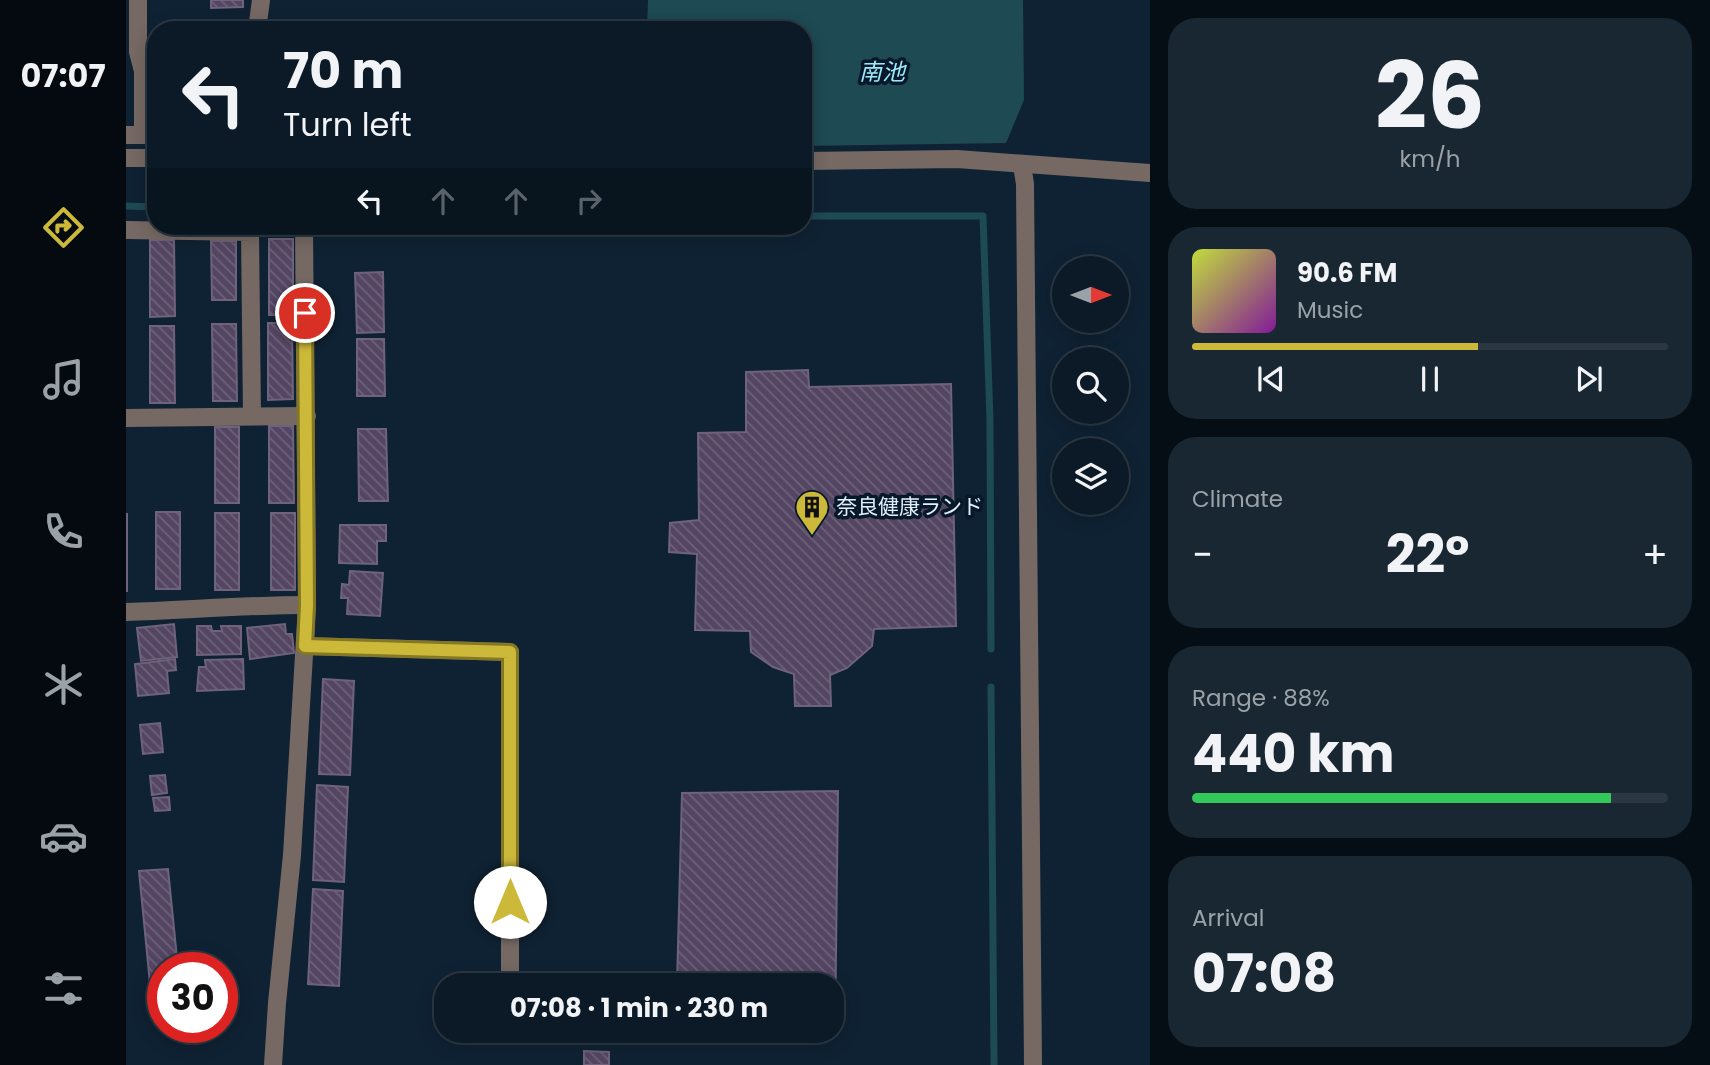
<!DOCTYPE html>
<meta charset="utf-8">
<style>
body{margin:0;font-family:Poppins,"Noto Sans JP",sans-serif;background:#192732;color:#f1f3f6;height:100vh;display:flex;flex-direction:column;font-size:26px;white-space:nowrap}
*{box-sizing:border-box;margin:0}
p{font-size:23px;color:#9aa1a7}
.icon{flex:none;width:38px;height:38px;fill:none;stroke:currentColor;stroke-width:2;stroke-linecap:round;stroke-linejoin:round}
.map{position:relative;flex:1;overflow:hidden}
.panel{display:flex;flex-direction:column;gap:18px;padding:18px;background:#060e15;width:560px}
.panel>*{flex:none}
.banner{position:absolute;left:21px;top:21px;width:665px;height:214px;border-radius:28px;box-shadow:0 4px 18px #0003,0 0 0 2px #2b3843;background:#0b1a26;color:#f1f3f6;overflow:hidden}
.needle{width:46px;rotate:90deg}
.fabs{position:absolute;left:926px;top:256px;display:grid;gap:14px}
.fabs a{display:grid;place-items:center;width:77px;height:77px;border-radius:50%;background:#0b1a26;box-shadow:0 4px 18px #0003,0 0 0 2px #2b3843;font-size:35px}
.speed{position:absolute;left:21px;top:952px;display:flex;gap:14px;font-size:35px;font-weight:700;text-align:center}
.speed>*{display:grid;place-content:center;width:91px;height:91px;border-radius:50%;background:#0b1a26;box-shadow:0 4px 18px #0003,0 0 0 2px #2b3843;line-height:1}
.speed .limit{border:10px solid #d22;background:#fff;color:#111}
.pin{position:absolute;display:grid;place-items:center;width:60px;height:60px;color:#fff;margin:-30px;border:4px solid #fff;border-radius:50%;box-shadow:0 2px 7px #0007}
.me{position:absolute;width:77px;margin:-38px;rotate:0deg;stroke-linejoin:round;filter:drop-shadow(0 0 5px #0008)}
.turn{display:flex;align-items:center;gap:24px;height:147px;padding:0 21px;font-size:32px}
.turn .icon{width:91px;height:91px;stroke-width:2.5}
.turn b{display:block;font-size:49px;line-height:60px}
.lanes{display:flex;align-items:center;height:66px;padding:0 21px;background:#0003;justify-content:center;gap:35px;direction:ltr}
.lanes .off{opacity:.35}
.big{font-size:52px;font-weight:700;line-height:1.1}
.panel .tile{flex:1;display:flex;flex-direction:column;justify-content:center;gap:10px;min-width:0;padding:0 24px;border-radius:28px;background:#192732}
.panel .dial{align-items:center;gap:0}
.dial b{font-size:91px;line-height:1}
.song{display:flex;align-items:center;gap:21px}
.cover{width:84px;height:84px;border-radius:10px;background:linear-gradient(135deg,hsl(70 70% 55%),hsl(290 70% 35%))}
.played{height:7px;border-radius:4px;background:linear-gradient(90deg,#ccb939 60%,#2b3843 60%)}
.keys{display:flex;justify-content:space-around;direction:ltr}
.heat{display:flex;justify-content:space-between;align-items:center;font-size:38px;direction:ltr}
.charge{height:10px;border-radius:5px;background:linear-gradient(90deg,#34c759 88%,#2b3843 0)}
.trip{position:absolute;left:308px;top:973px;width:410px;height:70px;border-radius:28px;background:#0b1a26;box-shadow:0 4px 18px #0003,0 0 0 2px #2b3843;font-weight:700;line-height:70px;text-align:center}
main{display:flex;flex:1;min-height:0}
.tab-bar{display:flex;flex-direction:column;width:126px;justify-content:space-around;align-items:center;background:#040a0f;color:#9aa1a7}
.tab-bar .icon{width:49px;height:49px}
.tab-bar .current{color:#ccb939}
.tab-bar b{font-size:32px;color:#f1f3f6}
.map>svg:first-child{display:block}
.water{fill:#1d4a53}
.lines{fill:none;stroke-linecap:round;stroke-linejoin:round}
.stream{stroke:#1d4a53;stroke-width:7}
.building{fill:url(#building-back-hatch);stroke:#6e627c;stroke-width:2}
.minor{stroke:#766964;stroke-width:18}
.route-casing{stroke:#857825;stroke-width:18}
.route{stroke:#ccb939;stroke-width:12}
.labels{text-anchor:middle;stroke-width:7;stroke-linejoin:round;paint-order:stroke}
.poi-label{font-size:21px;fill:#e2eefb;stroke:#061829;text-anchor:start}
.water-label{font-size:23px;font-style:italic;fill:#9beafb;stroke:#061829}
</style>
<main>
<nav class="tab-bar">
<b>07:07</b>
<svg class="icon current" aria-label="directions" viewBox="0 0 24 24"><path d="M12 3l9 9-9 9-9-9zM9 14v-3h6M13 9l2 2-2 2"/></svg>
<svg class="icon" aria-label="music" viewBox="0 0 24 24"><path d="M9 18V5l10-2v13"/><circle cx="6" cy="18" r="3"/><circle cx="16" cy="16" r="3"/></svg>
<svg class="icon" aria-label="phone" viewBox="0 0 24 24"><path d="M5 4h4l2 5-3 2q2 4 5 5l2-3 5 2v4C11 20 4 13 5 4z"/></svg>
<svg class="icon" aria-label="climate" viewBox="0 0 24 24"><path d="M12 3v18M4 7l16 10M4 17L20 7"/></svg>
<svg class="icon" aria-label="car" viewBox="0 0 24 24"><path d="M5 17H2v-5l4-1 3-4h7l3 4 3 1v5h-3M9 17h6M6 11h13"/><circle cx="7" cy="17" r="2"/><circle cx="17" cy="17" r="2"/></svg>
<svg class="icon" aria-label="filters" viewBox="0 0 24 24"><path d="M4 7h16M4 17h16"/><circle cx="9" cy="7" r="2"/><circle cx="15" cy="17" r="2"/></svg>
</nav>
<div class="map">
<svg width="1024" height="1065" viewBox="0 0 1024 1065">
<defs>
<pattern id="building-back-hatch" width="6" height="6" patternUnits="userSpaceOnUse" patternTransform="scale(1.75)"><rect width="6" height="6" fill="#544663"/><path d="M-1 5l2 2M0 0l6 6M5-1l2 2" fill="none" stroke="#6c617a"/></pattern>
</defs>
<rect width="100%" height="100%" fill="#0f2233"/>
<!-- water -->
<path class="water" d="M522,0h375l1,100 -18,43 -203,3v-116h-156z"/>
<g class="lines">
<!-- stream -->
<g class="stream">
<path d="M0,206l30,1"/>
<path d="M677,216h180l7,204 1,229"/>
<path d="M865,687l3,378"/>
</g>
</g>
<!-- building -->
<g class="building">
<path d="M85,0h32v7l-32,1z"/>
<path d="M151,22l25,1v7h-26z"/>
<path d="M216,24l56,1v5h-56z"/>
<rect x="143" y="239" width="24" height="76"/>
<path d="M24,240h24l1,76 -25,1z"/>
<path d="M85,241h25v59h-24z"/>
<path d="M257,272l1,60 -27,1 -2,-60z"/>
<path d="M142,323h24l1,76 -25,1z"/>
<path d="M86,324h24l1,77h-24z"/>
<path d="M24,326h24l1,77h-25z"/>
<path d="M231,339h27l1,57h-28z"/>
<path d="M682,370l1,17 142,-3 5,242 -82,3 -2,17 -25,22 -17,7 1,31h-36l-1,-32 -21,-7 -22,-15 -1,-21 -55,-1 2,-76 -28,-2 1,-29 29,-3 -1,-87 48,-1v-60z"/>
<path d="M143,426h24l1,77h-25z"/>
<rect x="89" y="427" width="24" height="76"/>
<path d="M232,429h28l2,72h-29z"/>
<rect x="30" y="512" width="24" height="77"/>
<rect x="89" y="513" width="24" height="77"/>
<rect x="145" y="513" width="24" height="77"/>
<rect x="0" y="514" width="1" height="77"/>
<path d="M214,525h46v16h-9v23l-38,-1z"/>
<path d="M224,571l33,2 -3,43 -33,-2 1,-16h-7l1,-14 7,1z"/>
<path d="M48,624l3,33 -36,4 -4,-33z"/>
<path d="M159,624l1,10h6l2,19 -44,6 -3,-31z"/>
<path d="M71,626h14l1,5h10l-1,-5h20v28l-44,1z"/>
<path d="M49,659l1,11 -9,1 2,22 -31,3 -3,-32z"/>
<path d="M117,659l1,30 -47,2 2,-24h7l-1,-7z"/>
<path d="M197,679l31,2 -4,94 -31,-1z"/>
<path d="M34,723l3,29 -20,2 -3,-29z"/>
<path d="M39,775l2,18 -15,2 -2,-19z"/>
<path d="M191,785l31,2 -4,95 -31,-2z"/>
<path d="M712,791l-3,242 -159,10v-12h155v-46h-154l5,-192z"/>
<path d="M43,797l1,13 -15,1 -2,-13z"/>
<path d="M42,869l10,99h-15v15l-13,1 -11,-113z"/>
<path d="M187,889l30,2 -4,95 -31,-2z"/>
<path d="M458,1051l25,1v13h-25z"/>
</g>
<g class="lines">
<!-- minor -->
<g class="minor">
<path d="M12,0v52l5,19v64"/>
<path d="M131,30l4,-30"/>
<path d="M0,135h30"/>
<path d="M0,158h30"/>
<path d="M677,161l154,-2 193,14"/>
<path d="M896,165l3,19 8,881"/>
<path d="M0,230l124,2 2,184"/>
<path d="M0,418l181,-2"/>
<path d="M0,612c60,-2 121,-7 181,-7"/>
<path d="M179,646l205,6v333"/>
<path d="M147,1065l4,-62 15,-148 15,-250 -3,-379"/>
</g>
</g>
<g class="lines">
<defs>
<path id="route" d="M179,313l2,292 -2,41 205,6v250"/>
</defs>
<!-- route casing -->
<use href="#route" class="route-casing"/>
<!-- route -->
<use href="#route" class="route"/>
</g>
<!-- icons -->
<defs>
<symbol id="building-pin" viewBox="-11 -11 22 30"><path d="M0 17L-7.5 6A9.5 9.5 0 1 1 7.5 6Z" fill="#ccb939" stroke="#061829"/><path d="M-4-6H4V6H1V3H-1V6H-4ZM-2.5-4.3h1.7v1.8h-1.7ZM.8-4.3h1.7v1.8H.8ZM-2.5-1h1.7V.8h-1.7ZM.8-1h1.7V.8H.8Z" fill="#111"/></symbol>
</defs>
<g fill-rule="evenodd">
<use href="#building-pin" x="667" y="488" width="38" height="52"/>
</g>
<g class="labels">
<!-- poi labels -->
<g class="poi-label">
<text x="710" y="514">奈良健康ランド</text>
</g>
<!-- water labels -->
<g class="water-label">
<text x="756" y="80">南池</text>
</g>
</g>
</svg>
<div class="fabs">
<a><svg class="needle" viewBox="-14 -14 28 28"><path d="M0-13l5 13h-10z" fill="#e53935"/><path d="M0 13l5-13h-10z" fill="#9aa1a7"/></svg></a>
<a><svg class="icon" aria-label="search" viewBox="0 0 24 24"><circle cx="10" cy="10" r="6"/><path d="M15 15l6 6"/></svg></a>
<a><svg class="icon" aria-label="layers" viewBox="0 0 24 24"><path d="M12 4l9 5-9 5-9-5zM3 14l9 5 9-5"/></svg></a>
</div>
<div class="speed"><div class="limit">30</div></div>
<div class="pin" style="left:179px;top:313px;background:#d93025"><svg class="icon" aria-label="arrive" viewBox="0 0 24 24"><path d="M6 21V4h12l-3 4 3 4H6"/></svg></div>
<svg class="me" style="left:384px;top:902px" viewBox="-20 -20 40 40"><circle r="19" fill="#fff"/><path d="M0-13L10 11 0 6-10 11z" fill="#ccb939"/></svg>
<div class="trip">07:08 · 1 min · 230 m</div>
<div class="banner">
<div class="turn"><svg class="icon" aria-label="left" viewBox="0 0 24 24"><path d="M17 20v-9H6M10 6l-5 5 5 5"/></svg><div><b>70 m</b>Turn left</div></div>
<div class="lanes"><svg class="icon" aria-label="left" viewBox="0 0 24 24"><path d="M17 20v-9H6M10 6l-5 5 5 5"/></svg><svg class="icon off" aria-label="ahead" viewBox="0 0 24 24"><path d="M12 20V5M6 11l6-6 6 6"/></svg><svg class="icon off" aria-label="ahead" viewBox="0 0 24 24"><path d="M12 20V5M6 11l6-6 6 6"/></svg><svg class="icon off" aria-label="right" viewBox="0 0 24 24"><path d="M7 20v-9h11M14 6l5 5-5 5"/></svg></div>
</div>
</div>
<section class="panel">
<div class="tile dial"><b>26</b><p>km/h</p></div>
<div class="tile">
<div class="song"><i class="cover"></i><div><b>90.6 FM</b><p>Music</p></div></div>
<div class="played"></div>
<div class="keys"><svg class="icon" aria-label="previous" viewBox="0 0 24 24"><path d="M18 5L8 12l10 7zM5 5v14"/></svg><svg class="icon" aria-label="pause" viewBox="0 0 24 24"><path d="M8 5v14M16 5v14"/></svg><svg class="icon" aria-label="next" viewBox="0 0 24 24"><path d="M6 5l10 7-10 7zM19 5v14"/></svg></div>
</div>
<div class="tile"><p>Climate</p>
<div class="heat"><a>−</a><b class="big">22°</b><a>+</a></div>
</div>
<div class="tile"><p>Range · 88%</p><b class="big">440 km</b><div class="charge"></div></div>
<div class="tile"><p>Arrival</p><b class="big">07:08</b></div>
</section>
</main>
